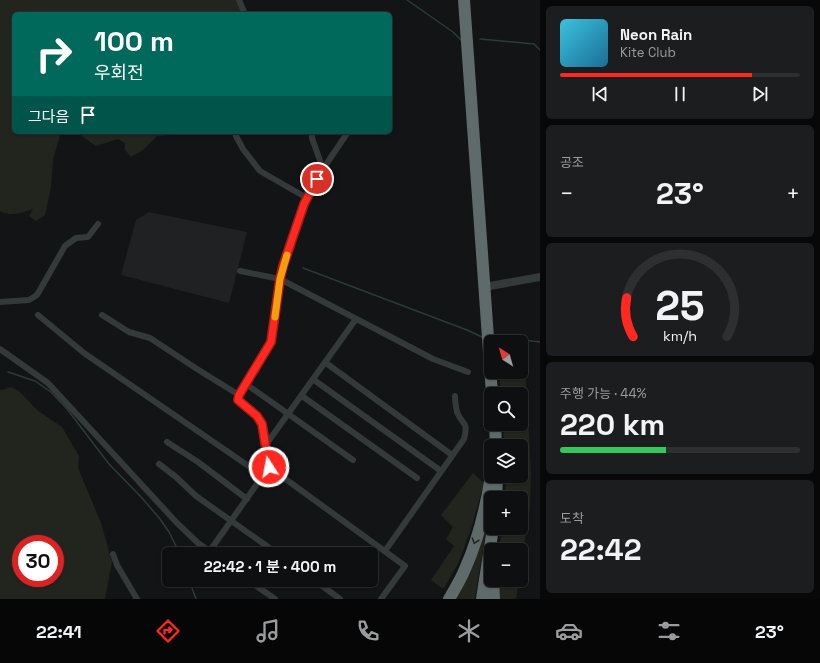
<!DOCTYPE html>
<html lang="ko">
<meta charset="utf-8">
<style>
body{margin:0;font-family:"Space Grotesk","Noto Sans KR",sans-serif;background:#1c1d1e;color:#f1f3f6;height:100vh;display:flex;flex-direction:column;font-size:15px;white-space:nowrap}
*{box-sizing:border-box;margin:0}
p{font-size:13px;color:#9b9c9f}
.icon{flex:none;width:22px;height:22px;fill:none;stroke:currentColor;stroke-width:2;stroke-linecap:round;stroke-linejoin:round}
.map{position:relative;flex:1;overflow:hidden}
.details{display:flex;flex-direction:column;gap:6px;padding:6px;background:#080809;width:280px}
.details>*{flex:none}
.hud{position:absolute;left:12px;top:12px;width:380px;height:122px;border-radius:6px;box-shadow:0 1px 3px #0004,0 0 0 1px #2e2f30;background:#00695c;color:#fff;overflow:hidden}
.needle{width:26px;rotate:323deg}
.fabs{position:absolute;left:484px;top:335px;display:grid;gap:8px}
.fabs a{display:grid;place-items:center;width:44px;height:44px;border-radius:6px;background:#0e0f10;box-shadow:0 1px 3px #0004,0 0 0 1px #2e2f30;font-size:20px}
.speed{position:absolute;left:12px;top:535px;display:flex;gap:8px;font-size:20px;font-weight:700;text-align:center}
.speed>*{display:grid;place-content:center;width:52px;height:52px;border-radius:50%;background:#0e0f10;box-shadow:0 1px 3px #0004,0 0 0 1px #2e2f30;line-height:1}
.speed .limit{border:6px solid #d22;background:#fff;color:#111}
.pin{position:absolute;display:grid;place-items:center;width:34px;height:34px;color:#fff;margin:-17px;border:2px solid #fff;border-radius:50%;box-shadow:0 1px 4px #0007}
.me{position:absolute;width:44px;margin:-22px;rotate:349deg;stroke-linejoin:round;filter:drop-shadow(0 0 3px #0008)}
.turn{display:flex;align-items:center;gap:14px;height:84px;padding:0 16px;font-size:18px}
.turn .icon{width:52px;height:52px;stroke-width:2.5}
.turn b{display:block;font-size:28px;line-height:34px}
.then{display:flex;align-items:center;height:38px;padding:0 16px;background:#0003;gap:8px;font-size:15px}
.big{font-size:30px;font-weight:600;line-height:1.1}
.details .widget{flex:1;display:flex;flex-direction:column;justify-content:center;gap:6px;min-width:0;padding:0 14px;border-radius:6px;background:#1c1d1e}
.details .dial{align-items:center;gap:0}
.dial svg{height:104px;overflow:visible;fill:none;stroke:#2e2f30;stroke-width:7;stroke-linecap:round;text-anchor:middle}
.dial text{fill:#f1f3f6;stroke:none}
.song{display:flex;align-items:center;gap:12px}
.cover{width:48px;height:48px;border-radius:6px;background:linear-gradient(135deg,hsl(190 70% 55%),hsl(200 70% 35%))}
.played{height:4px;border-radius:2px;background:linear-gradient(90deg,#ff2921 80%,#2e2f30 80%)}
.keys{display:flex;justify-content:space-around;direction:ltr}
.heat{display:flex;justify-content:space-between;align-items:center;font-size:22px;direction:ltr}
.charge{height:6px;border-radius:3px;background:linear-gradient(90deg,#34c759 44%,#2e2f30 0)}
.trip{position:absolute;left:162px;top:547px;width:216px;height:40px;border-radius:6px;background:#0e0f10;box-shadow:0 1px 3px #0004,0 0 0 1px #2e2f30;font-weight:600;line-height:40px;text-align:center}
.tab-bar{display:flex;height:64px;justify-content:space-around;align-items:center;background:#060606;color:#9b9c9f}
.tab-bar .icon{width:28px;height:28px}
.tab-bar .on{color:#ff2921}
.tab-bar b{font-size:18px;color:#f1f3f6}
main{display:flex;flex:1;min-height:0}
.map>svg:first-child{display:block}
.built{fill:#1f2122}
.green{fill:#21251d;fill-rule:evenodd}
.lines{fill:none;stroke-linecap:round;stroke-linejoin:round}
.stream{stroke:#2a3b38;stroke-width:1.5}
.minor{stroke:#34393a;stroke-width:6}
.tertiary{stroke:#34393a;stroke-width:8}
.motorway{stroke:#5f6a6b;stroke-width:12}
.oneway{stroke:#222627}
.route-casing{stroke:#a61b15;stroke-width:10}
.route{stroke:#ff2921;stroke-width:7}
.slow{stroke:#f59e0b;stroke-width:7}
</style>
<main>
<div class="map">
<svg width="540" height="599" viewBox="0 0 540 599">
<rect width="100%" height="100%" fill="#131415"/>
<!-- built -->
<path class="built" d="M149,212l98,20 -18,71 -108,-28 15,-55z"/>
<!-- green -->
<g class="green">
<path d="M0,0h236l7,14h-229v118h47l-8,28 -2,27 -6,28 -9,6 -7,-5 4,-7c-11,4 -22,8 -33,2z"/>
<path d="M76,132h97l-1,3 -15,1 -14,14 -12,7 -6,-7v-7l-7,-4 -22,7z"/>
<path d="M521,345l3,1 7,124 -1,38 -9,58v-16h-22l3,-22h19v-30h-16l1,-22h15v-30h-17l-1,-22h18v-30h-20l-2,-22h22z"/>
<path d="M11,387l8,4 18,19 25,17 17,29 -1,12 23,55 11,39 -7,37h-105v-209h2zM21,544h34v34h-34z"/>
<path d="M473,473l11,10 -12,43 -13,36 -15,26 -4,-1 -9,-7 23,-34 -8,-7 7,-12 -12,-12z"/>
<path d="M490,505l-15,94h-20z"/>
<path d="M497,580h22l-3,19h-19z"/>
</g>
<g class="lines">
<!-- stream -->
<g class="stream">
<path d="M407,0l46,32 8,8"/>
<path d="M480,39l54,5 6,6"/>
<path d="M303,268l164,62 15,7"/>
<path d="M501,337l39,5"/>
<path d="M8,372l27,9 16,11 16,17 42,55 33,34 18,21 9,13 11,22"/>
<path d="M189,580l7,19"/>
</g>
<!-- minor -->
<g class="minor">
<path d="M239,0l6,14"/>
<path d="M312,132v6l11,31"/>
<path d="M236,136l7,13 17,22 47,27"/>
<path d="M240,271l40,8 153,80 35,13"/>
<path d="M0,302l29,-2 8,-5 28,-49 11,-8 12,-1 10,-13"/>
<path d="M38,315l46,38 179,123"/>
<path d="M102,315l27,17 21,6 47,31 42,26"/>
<path d="M0,349l48,34 129,140 21,20 14,10"/>
<path d="M326,363l126,92"/>
<path d="M314,380l127,91"/>
<path d="M246,384l107,76"/>
<path d="M302,396l115,82"/>
<path d="M167,442l31,20 49,37"/>
<path d="M265,446l91,-127"/>
<path d="M159,464l17,13 20,19 82,58"/>
<path d="M269,467l136,99 -24,33"/>
<path d="M385,551l79,-112c5,-19 -2,-13 -7,-27 -1,-5 -2,-11 -2,-16"/>
<path d="M209,552l60,-85 -7,-43 -5,-8 -19,-16 1,-5 32,-53 9,-63 24,-75 19,-35 25,-37"/>
<path d="M113,554l4,11 20,34"/>
<path d="M248,580l27,19"/>
<path d="M314,580l26,19"/>
</g>
<!-- tertiary -->
<path class="tertiary" d="M490,286l50,-9"/>
<!-- motorway -->
<g class="motorway">
<path d="M464,0l28,394"/>
<path d="M495,424l1,22"/>
<path d="M496,498l1,-19"/>
<path d="M493,580l1,19"/>
<path d="M449,599c6,-10 12,-20 16,-30 13,-29 21,-62 26,-93"/>
<path d="M482,599l11,-71"/>
</g>
</g>
<!-- one-way arrows -->
<defs><path id="oneway-chevron" d="M-2-3.5L2.5 0L-2 3.5" fill="none" stroke-width="1.6" stroke-linecap="round" stroke-linejoin="round"/></defs>
<use class="oneway" href="#oneway-chevron" transform="translate(475 541) rotate(109)"/>
<g class="lines">
<defs>
<path id="route" d="M269,467l-7,-43 -5,-8 -19,-16 1,-5 32,-53 9,-63 3,-13 21,-62 13,-25"/>
</defs>
<!-- route casing -->
<use href="#route" class="route-casing"/>
<!-- route -->
<use href="#route" class="route"/>
<!-- slow -->
<path class="slow" d="M275,317l5,-38 7,-24"/>
</g>
</svg>
<div class="fabs">
<a><svg class="needle" viewBox="-14 -14 28 28"><path d="M0-13l5 13h-10z" fill="#e53935"/><path d="M0 13l5-13h-10z" fill="#9b9c9f"/></svg></a>
<a><svg class="icon" aria-label="search" viewBox="0 0 24 24"><circle cx="10" cy="10" r="6"/><path d="M15 15l6 6"/></svg></a>
<a><svg class="icon" aria-label="layers" viewBox="0 0 24 24"><path d="M12 4l9 5-9 5-9-5zM3 14l9 5 9-5"/></svg></a>
<a>+</a>
<a>−</a>
</div>
<div class="speed"><div class="limit">30</div></div>
<div class="pin" style="left:317px;top:179px;background:#d93025"><svg class="icon" aria-label="arrive" viewBox="0 0 24 24"><path d="M6 21V4h12l-3 4 3 4H6"/></svg></div>
<svg class="me" style="left:269px;top:467px" viewBox="-20 -20 40 40"><circle r="17" fill="#ff2921" stroke="#fff" stroke-width="3"/><path d="M0-11L8 9 0 5-8 9z" fill="#fff"/></svg>
<div class="trip">22:42 · 1 분 · 400 m</div>
<div class="hud">
<div class="turn"><svg class="icon" aria-label="right" viewBox="0 0 24 24"><path d="M7 20v-9h11M14 6l5 5-5 5"/></svg><div><b>100 m</b>우회전</div></div>
<div class="then">그다음<svg class="icon" aria-label="arrive" viewBox="0 0 24 24"><path d="M6 21V4h12l-3 4 3 4H6"/></svg></div>
</div>
</div>
<section class="details">
<div class="widget">
<div class="song"><i class="cover"></i><div><b>Neon Rain</b><p>Kite Club</p></div></div>
<div class="played"></div>
<div class="keys"><svg class="icon" aria-label="previous" viewBox="0 0 24 24"><path d="M18 5L8 12l10 7zM5 5v14"/></svg><svg class="icon" aria-label="pause" viewBox="0 0 24 24"><path d="M8 5v14M16 5v14"/></svg><svg class="icon" aria-label="next" viewBox="0 0 24 24"><path d="M6 5l10 7-10 7zM19 5v14"/></svg></div>
</div>
<div class="widget"><p>공조</p>
<div class="heat"><a>−</a><b class="big">23°</b><a>+</a></div>
</div>
<div class="widget dial"><svg viewBox="0 0 100 80">
<path d="M14 69A42 42 0 1 1 86 69"/>
<path d="M14 69A42 42 0 0 1 9 39" stroke="#ff2921"/>
<text x="50" y="56" font-size="32" font-weight="700">25</text>
<text x="50" y="72" font-size="11">km/h</text>
</svg></div>
<div class="widget"><p>주행 가능 · 44%</p><b class="big">220 km</b><div class="charge"></div></div>
<div class="widget"><p>도착</p><b class="big">22:42</b></div>
</section>
</main>
<nav class="tab-bar">
<b>22:41</b>
<svg class="icon on" aria-label="directions" viewBox="0 0 24 24"><path d="M12 3l9 9-9 9-9-9zM9 14v-3h6M13 9l2 2-2 2"/></svg>
<svg class="icon" aria-label="music" viewBox="0 0 24 24"><path d="M9 18V5l10-2v13"/><circle cx="6" cy="18" r="3"/><circle cx="16" cy="16" r="3"/></svg>
<svg class="icon" aria-label="phone" viewBox="0 0 24 24"><path d="M5 4h4l2 5-3 2q2 4 5 5l2-3 5 2v4C11 20 4 13 5 4z"/></svg>
<svg class="icon" aria-label="climate" viewBox="0 0 24 24"><path d="M12 3v18M4 7l16 10M4 17L20 7"/></svg>
<svg class="icon" aria-label="car" viewBox="0 0 24 24"><path d="M5 17H2v-5l4-1 3-4h7l3 4 3 1v5h-3M9 17h6M6 11h13"/><circle cx="7" cy="17" r="2"/><circle cx="17" cy="17" r="2"/></svg>
<svg class="icon" aria-label="filters" viewBox="0 0 24 24"><path d="M4 7h16M4 17h16"/><circle cx="9" cy="7" r="2"/><circle cx="15" cy="17" r="2"/></svg>
<b>23°</b>
</nav>
